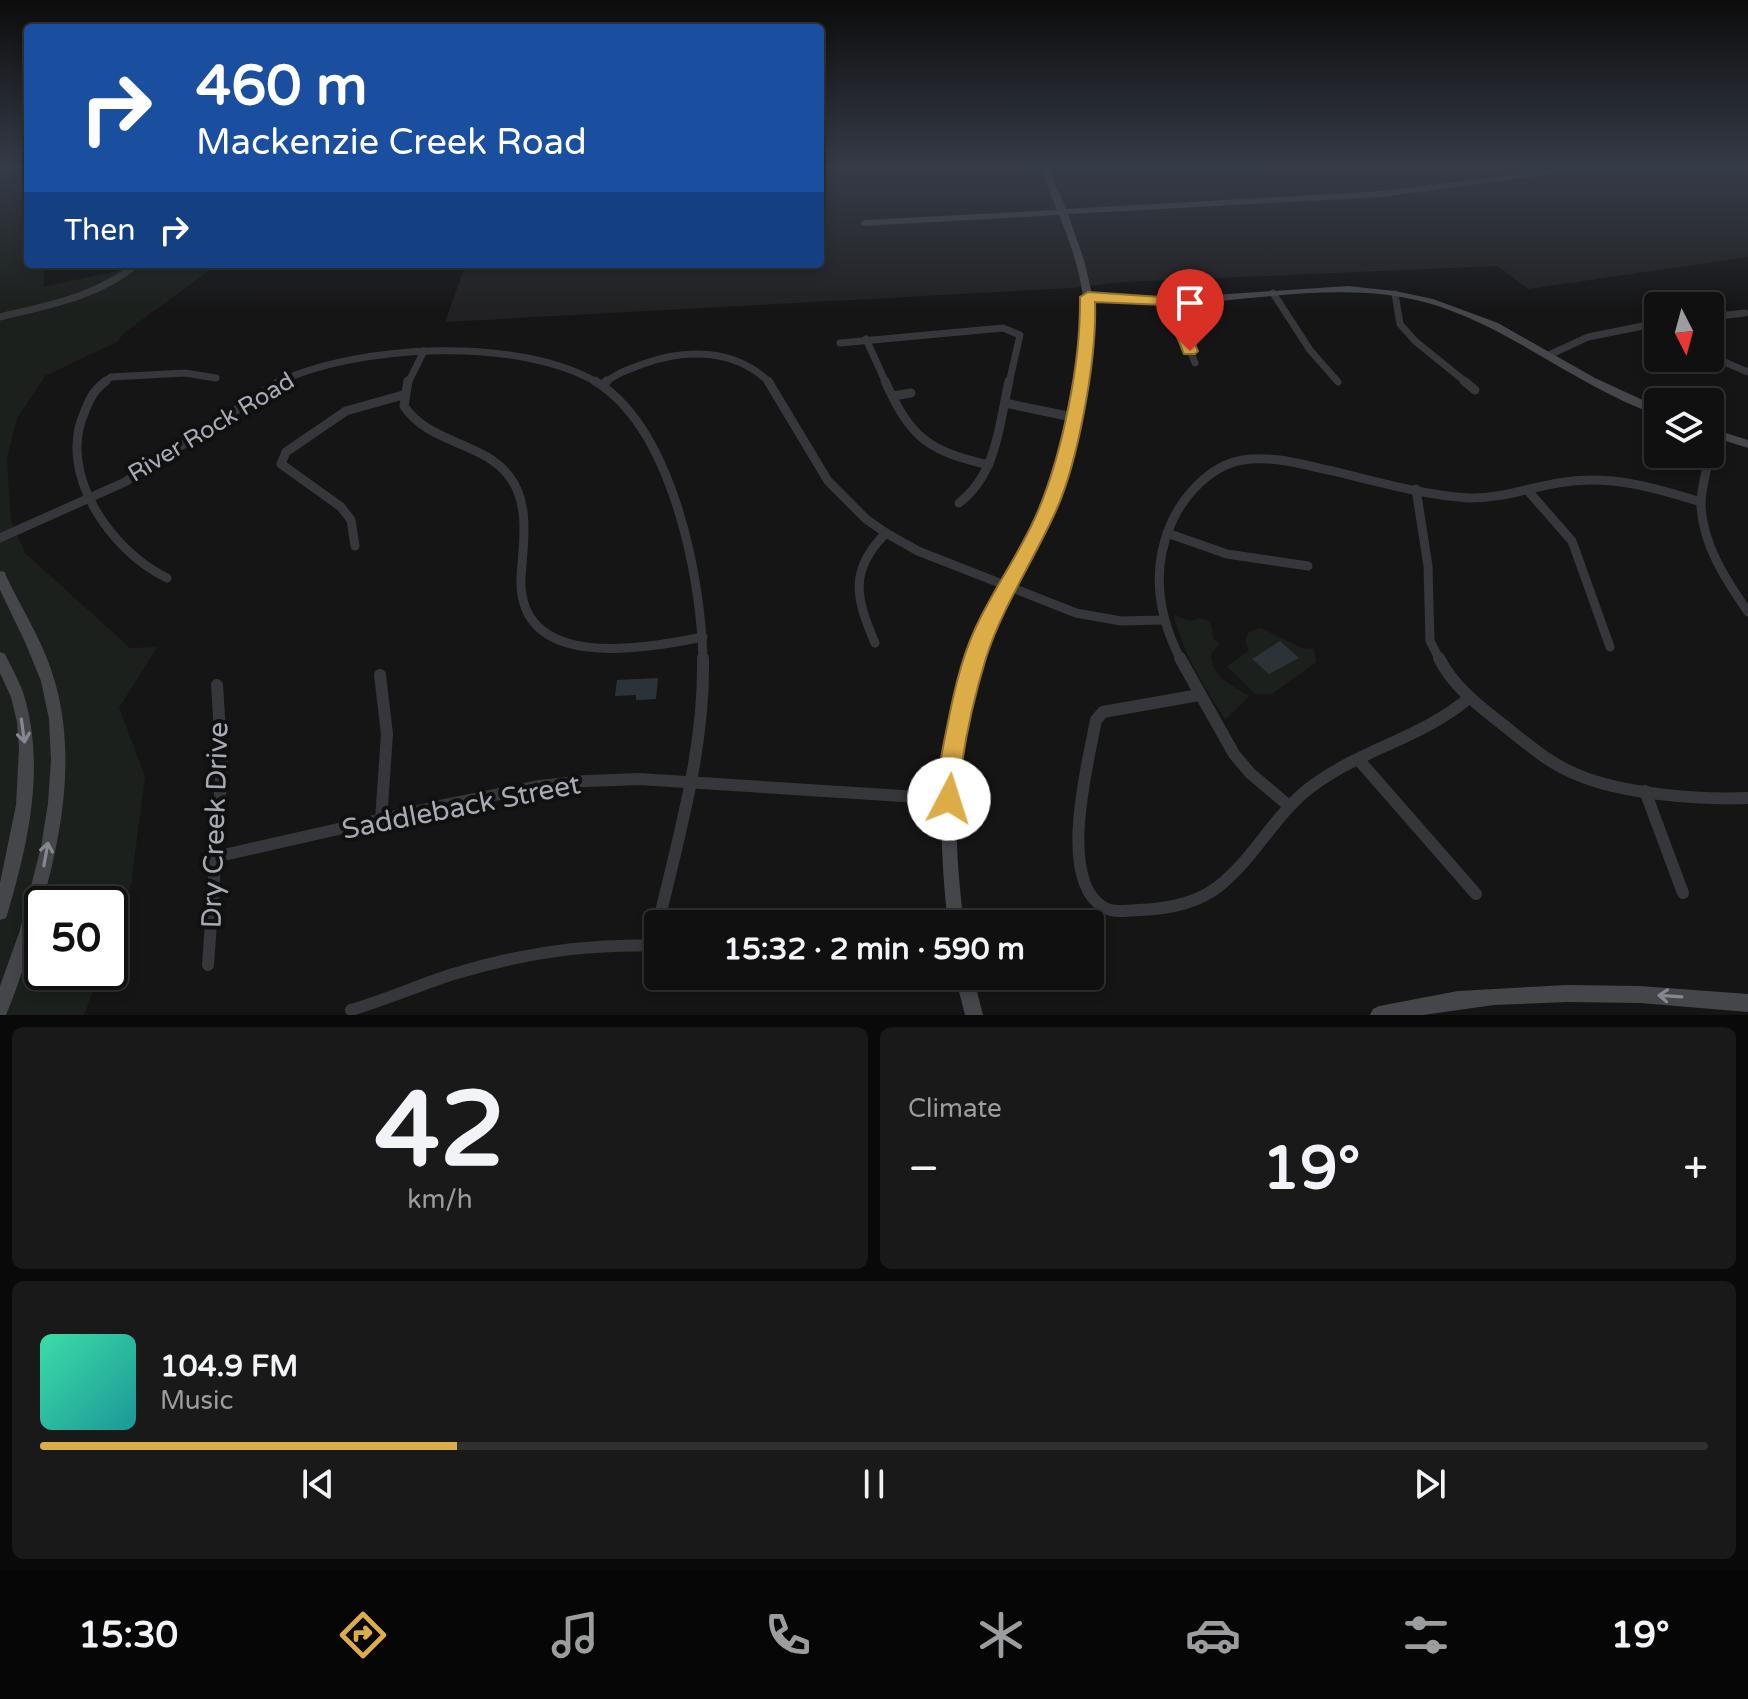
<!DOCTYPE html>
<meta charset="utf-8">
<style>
body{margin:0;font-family:"Varela Round",sans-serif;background:#191919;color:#f1f3f6;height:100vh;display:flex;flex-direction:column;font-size:30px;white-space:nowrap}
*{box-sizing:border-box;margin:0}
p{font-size:26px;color:#9c9d9f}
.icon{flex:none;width:44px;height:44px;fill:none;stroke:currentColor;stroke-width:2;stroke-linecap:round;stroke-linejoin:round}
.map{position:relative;height:1015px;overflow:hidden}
.drawer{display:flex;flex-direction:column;gap:12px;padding:12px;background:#090909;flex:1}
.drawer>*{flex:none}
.banner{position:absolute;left:24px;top:24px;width:800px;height:244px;border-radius:8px;box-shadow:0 4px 12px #0003,0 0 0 2px #303030;background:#1a4fa0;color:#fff;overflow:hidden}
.needle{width:52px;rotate:174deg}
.controls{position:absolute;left:1644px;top:292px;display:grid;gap:16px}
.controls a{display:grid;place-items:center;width:80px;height:80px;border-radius:8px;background:#101010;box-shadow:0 4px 12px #0003,0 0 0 2px #303030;font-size:40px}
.speed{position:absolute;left:24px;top:886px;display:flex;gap:16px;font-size:40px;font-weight:700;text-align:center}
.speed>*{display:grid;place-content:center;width:104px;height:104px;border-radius:50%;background:#101010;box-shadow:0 4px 12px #0003,0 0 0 2px #303030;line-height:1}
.speed .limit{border:4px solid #111;border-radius:12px;background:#fff;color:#111}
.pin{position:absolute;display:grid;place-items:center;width:68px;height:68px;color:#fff;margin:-82px -34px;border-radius:50% 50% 50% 0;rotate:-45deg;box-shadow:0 0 8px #0007}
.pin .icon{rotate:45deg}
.me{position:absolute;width:88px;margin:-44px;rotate:5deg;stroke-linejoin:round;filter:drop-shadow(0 0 6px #0008)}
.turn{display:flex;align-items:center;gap:28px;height:168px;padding:0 40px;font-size:36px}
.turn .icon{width:104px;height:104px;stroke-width:2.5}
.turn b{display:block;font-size:56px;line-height:68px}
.then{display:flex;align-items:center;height:76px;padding:0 40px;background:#0003;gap:16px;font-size:30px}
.big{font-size:60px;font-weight:800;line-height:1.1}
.drawer .card{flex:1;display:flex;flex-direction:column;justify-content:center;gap:12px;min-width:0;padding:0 28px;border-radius:12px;background:#191919}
.drawer .dial{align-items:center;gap:0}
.dial b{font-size:104px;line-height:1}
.song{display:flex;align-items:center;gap:24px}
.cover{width:96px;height:96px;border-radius:12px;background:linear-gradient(135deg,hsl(160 70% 55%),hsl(180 70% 35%))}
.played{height:8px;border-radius:4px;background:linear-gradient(90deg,#dcad47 25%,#303030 25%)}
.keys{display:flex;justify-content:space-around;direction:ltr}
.heat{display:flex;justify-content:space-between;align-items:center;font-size:44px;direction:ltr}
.drawer .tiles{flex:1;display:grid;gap:12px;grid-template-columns:1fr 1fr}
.card:last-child{grid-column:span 2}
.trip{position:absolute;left:644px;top:910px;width:460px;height:80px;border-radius:8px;background:#101010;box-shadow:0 4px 12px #0003,0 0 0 2px #303030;font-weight:800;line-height:80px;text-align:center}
.menu{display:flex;height:128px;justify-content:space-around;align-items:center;background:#060606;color:#9c9d9f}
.menu .icon{width:56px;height:56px}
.menu .active{color:#dcad47}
.menu b{font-size:36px;color:#f1f3f6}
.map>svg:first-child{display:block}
.built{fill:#212123}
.green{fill:#1b201c}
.water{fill:#2c3338}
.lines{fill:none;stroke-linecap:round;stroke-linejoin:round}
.street-far2{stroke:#36373a;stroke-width:7}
.street-far1{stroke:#36373a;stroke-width:9}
.street{stroke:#36373a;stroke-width:12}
.secondary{fill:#44464a;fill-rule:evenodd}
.oneway{stroke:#858890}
.route{fill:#dcad47;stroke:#8f702e;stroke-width:2}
.labels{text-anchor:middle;stroke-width:8;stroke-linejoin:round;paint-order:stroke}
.street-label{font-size:24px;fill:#a8abb5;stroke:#101011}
.near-street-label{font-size:28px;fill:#a8abb5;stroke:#101011}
</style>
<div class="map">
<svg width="1748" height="1015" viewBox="0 0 1748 1015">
<rect width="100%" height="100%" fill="#151516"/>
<!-- built -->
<path class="built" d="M820,167h928v90l-220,32 -30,-23 -375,16 -51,6 -627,34 21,-58h354z"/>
<!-- green -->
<g class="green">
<path d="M0,167h28v97h17l-2,23 107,-23h68l-94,69 -7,9 -72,34 -28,42 -10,39 4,63 14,33 105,95 27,-1 -38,61 26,68 -14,109 -21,58v-39h-68v68h58l-16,43h-84z"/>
<path d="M1174,615l16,6 9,-3 11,3 4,19 6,3 -9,11c1,24 19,30 38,42l-21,21 -3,2c-21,-34 -42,-64 -51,-104z"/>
<path d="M1261,628l41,20 12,1 2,13 -44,32h-17l-28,-28 22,-15 -4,-11 4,-8z"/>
</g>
<!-- water -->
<g class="water">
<path d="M1280,641l19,17 -30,16 -17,-15z"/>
<path d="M658,678l-2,21 -20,1v-5l-21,1 2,-16z"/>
</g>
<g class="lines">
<!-- street-far2 -->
<g class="street-far2">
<path d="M1273,293l37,57 28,32"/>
<path d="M1395,294l5,30 15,17 52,42"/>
<path d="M1170,301l25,62"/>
<path d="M0,317c49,-12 97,-20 137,-53"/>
<path d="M1710,317l35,-4"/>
<path d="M866,339l20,44"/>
<path d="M840,343l163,-15 17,7 -11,48"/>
<path d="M1549,355l39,-18 70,-14"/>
<path d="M1710,356l38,16"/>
<path d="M103,383l8,-6 74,-4 31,5"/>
<path d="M277,383c81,-39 242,-47 321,0"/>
<path d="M408,383l16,-32"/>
<path d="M605,383c11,-10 25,-14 38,-19 44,-16 93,-15 127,19"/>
</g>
<!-- street-far1 -->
<g class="street-far1">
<path d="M106,381c-12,9 -16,17 -21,30 -29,62 26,140 82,167"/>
<path d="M408,381l-4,25c25,38 78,35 105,70 22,28 14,69 12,101 -4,95 122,72 182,60"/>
<path d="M595,381c77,47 106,194 108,279"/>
<path d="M768,381l60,100 38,38 20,14 32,18 158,62 45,8 41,-1"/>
<path d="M885,381c26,58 44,70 104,84"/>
<path d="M1464,381l11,9"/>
<path d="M603,385l4,-4"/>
<path d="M893,396l18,-3"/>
<path d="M1005,403l67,14"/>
<path d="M1710,451l2,-18"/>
<path d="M1710,454c-3,16 -9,33 -9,50 1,40 25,76 47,108"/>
<path d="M1416,489l12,77 2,75 10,19"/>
<path d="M1529,492l43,49 38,106"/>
<path d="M959,503c38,-29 40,-78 50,-122"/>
<path d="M1167,533l60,21 81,12"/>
<path d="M0,538l125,-56 156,-101"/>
<path d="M355,546l-4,-26 -10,-13 -60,-43 5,-12 60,-41 57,-16"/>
<path d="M875,643c-19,-45 -27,-72 11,-110"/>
<path d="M1181,660c-23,-44 -30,-88 -11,-134 12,-29 40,-61 73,-66 29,-5 61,5 90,11 45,11 90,24 136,27 33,1 64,-12 96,-16 47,-7 91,6 136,20"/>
</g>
<!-- street -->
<g class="street">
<path d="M1180,658l54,96 16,19 39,33"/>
<path d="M1439,658c13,26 35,44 58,62 26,20 50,43 81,55 45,19 121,25 170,23"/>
<path d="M380,675l7,59 -6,86"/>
<path d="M1199,695l-96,17 -7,8c-8,44 -39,158 7,187 10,6 24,4 36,3 27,-1 58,-6 80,-24 37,-29 57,-75 96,-102 48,-35 108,-47 154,-86"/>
<path d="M1358,759l118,135"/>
<path d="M1645,791l38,102"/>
<path d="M215,857l225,-51 99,-20 47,-5 53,-2 310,20"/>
<path d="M653,946c21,-94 52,-191 50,-288"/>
<path d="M208,965l14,-201 -5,-79"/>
<path d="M351,1010c34,-10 66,-24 99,-35 68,-21 138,-32 208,-29"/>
</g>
<!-- secondary -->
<g class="secondary">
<path d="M1040,167h8l18,42 317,-18 190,-24h27l-217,30 -315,17 16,46 8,34 78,4 178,-12 47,5 38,8 65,24 97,55 63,29v8c-81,-28 -147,-88 -230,-112 -83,-23 -172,-2 -255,1 -27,1 -54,-3 -80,-4 3,32 -4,53 -10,84 -9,50 -16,99 -38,146 -23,46 -51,87 -67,136 -27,84 -25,172 -14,258h-16c-10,-86 -11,-174 16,-258 16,-49 45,-90 68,-135 24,-48 30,-100 41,-152 5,-19 12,-39 12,-59 -1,-36 -12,-72 -26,-105l-195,11 -4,-3 4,-3 193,-10z"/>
<path d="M1710,428l38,12v8l-38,-12z"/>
<path d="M0,571l5,1 1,4c17,35 39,69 49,106 21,74 7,152 -13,222 -10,38 -21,75 -36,111h-6v-29l19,-53 22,-86 7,-44 3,-43 -2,-41 -8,-38 -16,-39 -25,-52z"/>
<path d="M0,652l5,2c7,15 16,29 20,45 20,70 3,145 -17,213l-2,6 -6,2v-37l16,-78 3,-56 -2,-27 -6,-25 -11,-24z"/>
<path d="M955,976h18l10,39h-18z"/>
<path d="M1567,985l73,1 108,8v18l-108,-9 -73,-1 -73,3 -71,10h-53l3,-6 6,-3 79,-15z"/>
</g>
</g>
<!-- one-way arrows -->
<defs><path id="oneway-shaft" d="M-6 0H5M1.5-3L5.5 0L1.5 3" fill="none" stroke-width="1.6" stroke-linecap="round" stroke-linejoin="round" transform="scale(2)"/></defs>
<g class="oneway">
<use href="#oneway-shaft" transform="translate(23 731) rotate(82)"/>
<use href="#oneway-shaft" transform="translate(46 854) rotate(-80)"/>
<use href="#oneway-shaft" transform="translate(1670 996) rotate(-176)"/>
</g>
<!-- sky -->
<linearGradient id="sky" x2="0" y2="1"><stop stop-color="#0c0c0c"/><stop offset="0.54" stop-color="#353b47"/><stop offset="1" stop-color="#353b47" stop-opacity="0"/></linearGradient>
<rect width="1748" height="310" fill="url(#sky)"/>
<!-- route -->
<path class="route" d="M1088,292l87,6 23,53 -3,3h-11l-20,-49 -69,-3c2,56 -17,163 -41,213 -22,48 -52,93 -68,143 -11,36 -20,75 -25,113 -1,12 1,24 -4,36l-8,3 -8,-3c-8,-18 -1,-41 2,-60 8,-40 15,-81 32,-118 18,-40 46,-77 63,-118 25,-60 43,-150 42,-214z"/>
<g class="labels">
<!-- street labels -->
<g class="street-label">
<text transform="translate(211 427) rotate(-31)" y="8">River Rock Road</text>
</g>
<!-- near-street labels -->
<g class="near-street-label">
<text transform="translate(461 806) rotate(-11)" y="10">Saddleback Street</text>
<text transform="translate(214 825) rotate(-88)" y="10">Dry Creek Drive</text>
</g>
</g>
</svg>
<div class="controls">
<a><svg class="needle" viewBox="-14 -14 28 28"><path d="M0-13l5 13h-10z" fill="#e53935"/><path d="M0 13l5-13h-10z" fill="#9c9d9f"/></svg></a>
<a><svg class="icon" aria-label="layers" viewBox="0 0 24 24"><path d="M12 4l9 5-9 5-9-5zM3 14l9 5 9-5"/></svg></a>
</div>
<div class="speed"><div class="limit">50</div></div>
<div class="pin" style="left:1190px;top:351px;background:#d93025"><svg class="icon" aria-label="arrive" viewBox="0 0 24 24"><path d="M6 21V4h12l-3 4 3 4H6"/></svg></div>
<svg class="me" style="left:949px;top:799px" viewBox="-20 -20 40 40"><circle r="19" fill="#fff"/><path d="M0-13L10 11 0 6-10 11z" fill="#dcad47"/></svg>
<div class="trip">15:32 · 2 min · 590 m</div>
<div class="banner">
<div class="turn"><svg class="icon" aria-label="right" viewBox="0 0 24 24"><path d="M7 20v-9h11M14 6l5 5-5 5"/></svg><div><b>460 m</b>Mackenzie Creek Road</div></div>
<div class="then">Then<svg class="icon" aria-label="right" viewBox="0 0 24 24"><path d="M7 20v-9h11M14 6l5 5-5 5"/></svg></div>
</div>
</div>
<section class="drawer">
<div class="tiles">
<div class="card dial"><b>42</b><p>km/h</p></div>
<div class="card"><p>Climate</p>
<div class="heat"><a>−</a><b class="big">19°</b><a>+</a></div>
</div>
<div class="card">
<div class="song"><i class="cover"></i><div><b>104.9 FM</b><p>Music</p></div></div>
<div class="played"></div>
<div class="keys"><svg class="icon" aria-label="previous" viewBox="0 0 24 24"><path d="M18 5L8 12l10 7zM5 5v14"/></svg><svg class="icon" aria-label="pause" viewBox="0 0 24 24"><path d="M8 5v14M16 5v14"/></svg><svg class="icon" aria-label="next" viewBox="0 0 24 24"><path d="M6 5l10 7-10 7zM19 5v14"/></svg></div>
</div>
</div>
</section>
<nav class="menu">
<b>15:30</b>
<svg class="icon active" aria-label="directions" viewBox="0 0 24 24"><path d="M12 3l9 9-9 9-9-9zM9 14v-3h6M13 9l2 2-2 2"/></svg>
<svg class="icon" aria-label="music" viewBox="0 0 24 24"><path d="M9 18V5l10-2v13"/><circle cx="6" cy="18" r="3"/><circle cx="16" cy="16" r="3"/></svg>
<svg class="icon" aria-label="phone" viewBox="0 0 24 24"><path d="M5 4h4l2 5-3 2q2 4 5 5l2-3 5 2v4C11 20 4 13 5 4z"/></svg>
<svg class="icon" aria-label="climate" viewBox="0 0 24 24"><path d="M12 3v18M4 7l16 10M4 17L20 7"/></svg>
<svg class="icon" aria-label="car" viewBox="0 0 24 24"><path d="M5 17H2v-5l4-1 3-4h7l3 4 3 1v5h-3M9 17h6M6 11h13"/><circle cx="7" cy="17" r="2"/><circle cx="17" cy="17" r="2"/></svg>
<svg class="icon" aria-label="filters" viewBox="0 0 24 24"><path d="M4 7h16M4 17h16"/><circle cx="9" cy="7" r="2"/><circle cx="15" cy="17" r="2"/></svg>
<b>19°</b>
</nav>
